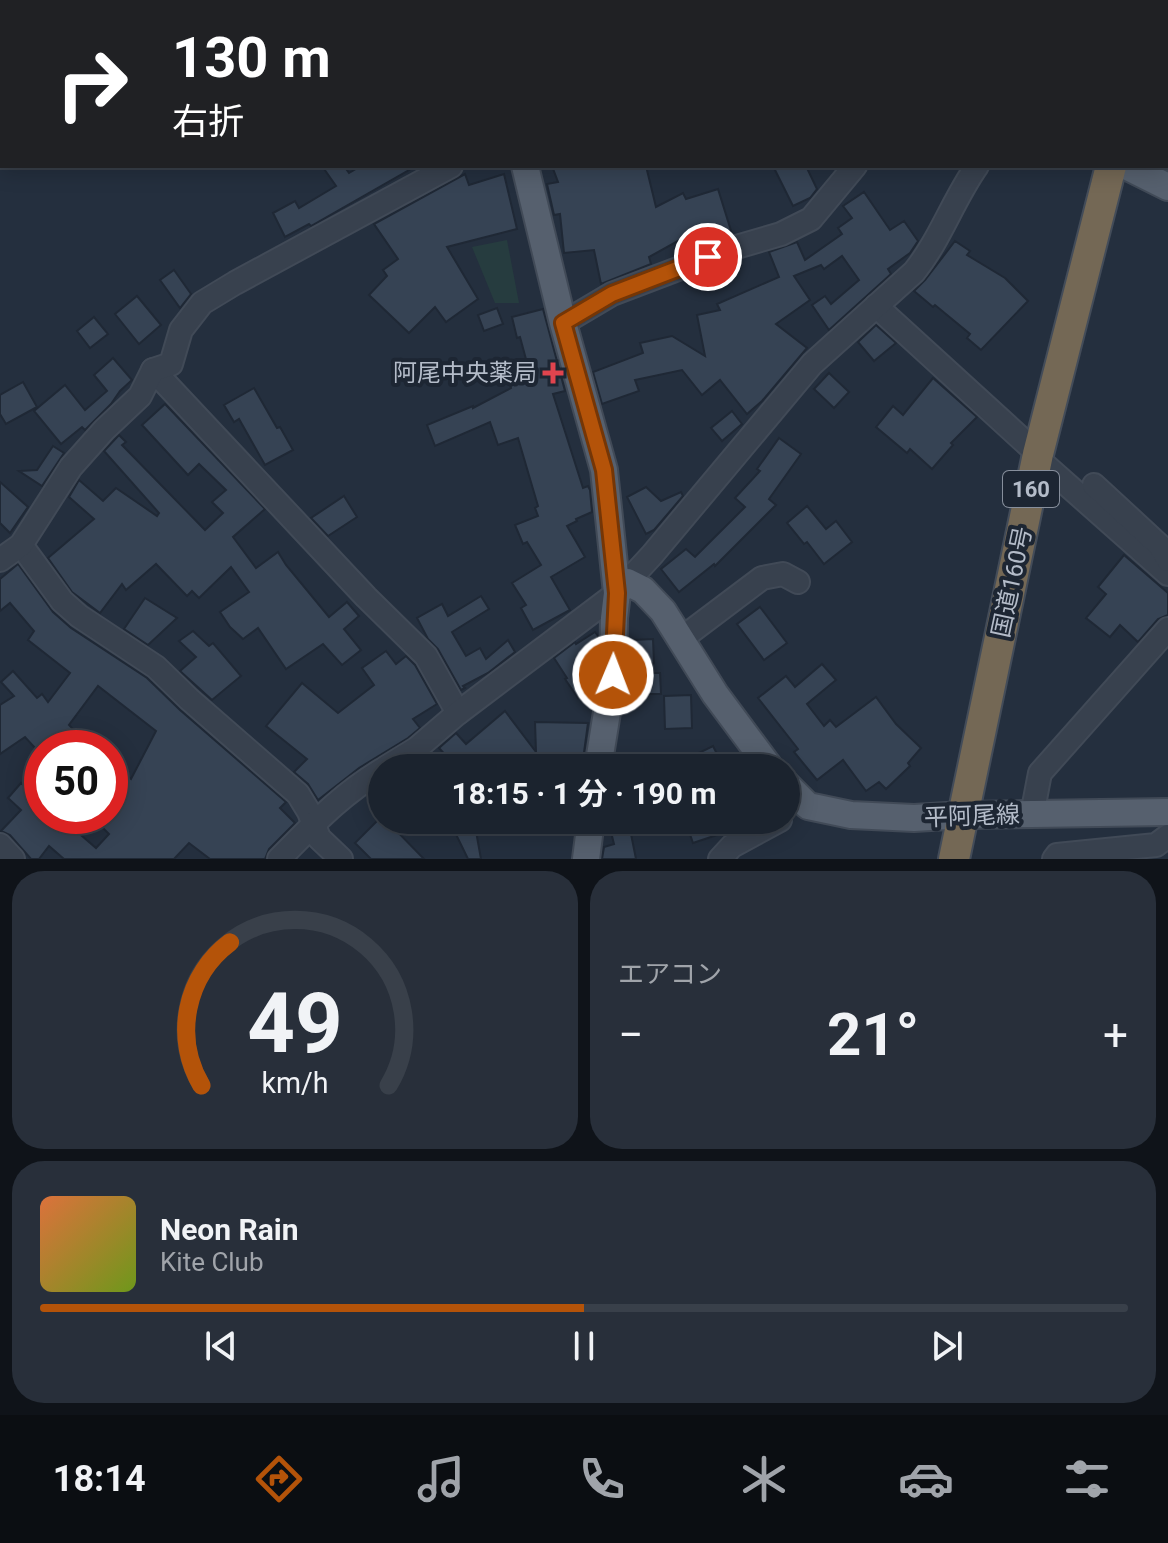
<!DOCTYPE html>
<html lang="ja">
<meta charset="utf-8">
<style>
body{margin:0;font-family:Roboto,"Noto Sans JP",sans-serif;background:#282f3a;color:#f1f3f6;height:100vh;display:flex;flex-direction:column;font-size:30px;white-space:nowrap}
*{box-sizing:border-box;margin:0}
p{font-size:26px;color:#a0a4aa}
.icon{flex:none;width:44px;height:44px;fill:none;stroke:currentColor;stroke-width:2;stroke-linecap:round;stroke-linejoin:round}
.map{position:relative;height:859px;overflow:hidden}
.details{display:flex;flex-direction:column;gap:12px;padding:12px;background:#0f1319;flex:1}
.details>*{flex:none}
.hud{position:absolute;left:0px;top:0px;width:1168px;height:168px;box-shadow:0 4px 20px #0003,0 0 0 2px #39404a;background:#202124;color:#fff;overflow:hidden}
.speed{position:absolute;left:24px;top:730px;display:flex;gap:16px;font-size:40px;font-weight:700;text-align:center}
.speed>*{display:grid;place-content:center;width:104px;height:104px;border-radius:50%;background:#1b232e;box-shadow:0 4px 20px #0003,0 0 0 2px #39404a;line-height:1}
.speed .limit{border:12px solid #d22;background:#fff;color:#111}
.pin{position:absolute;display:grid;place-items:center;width:68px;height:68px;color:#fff;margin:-34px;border:4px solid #fff;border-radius:50%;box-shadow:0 2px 8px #0007}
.me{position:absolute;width:88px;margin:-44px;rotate:1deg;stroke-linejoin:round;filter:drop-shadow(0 0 6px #0008)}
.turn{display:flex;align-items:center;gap:28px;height:168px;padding:0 40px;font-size:36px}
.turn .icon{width:104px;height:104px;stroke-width:2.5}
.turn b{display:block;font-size:56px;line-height:68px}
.big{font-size:60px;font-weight:700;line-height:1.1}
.details .tile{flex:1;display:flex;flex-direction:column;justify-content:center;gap:12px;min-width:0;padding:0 28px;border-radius:32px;background:#282f3a}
.details .dial{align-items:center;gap:0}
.dial svg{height:208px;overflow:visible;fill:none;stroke:#39404a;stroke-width:7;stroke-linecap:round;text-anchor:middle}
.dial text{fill:#f1f3f6;stroke:none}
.song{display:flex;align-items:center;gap:24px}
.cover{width:96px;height:96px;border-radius:12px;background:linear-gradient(135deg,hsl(20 70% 55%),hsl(80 70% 35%))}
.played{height:8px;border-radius:4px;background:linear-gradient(90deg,#b45309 50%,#39404a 50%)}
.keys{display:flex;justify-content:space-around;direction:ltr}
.heat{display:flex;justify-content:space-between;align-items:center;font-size:44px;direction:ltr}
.details .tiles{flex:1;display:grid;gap:12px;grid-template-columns:1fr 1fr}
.tile:last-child{grid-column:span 2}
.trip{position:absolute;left:368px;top:754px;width:432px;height:80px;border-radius:40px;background:#1b232e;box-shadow:0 4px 20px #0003,0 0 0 2px #39404a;font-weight:700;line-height:80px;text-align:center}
.dock{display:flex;height:128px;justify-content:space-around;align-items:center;background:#0b0e12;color:#a0a4aa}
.dock .icon{width:56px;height:56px}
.dock .on{color:#b45309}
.dock b{font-size:36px;color:#f1f3f6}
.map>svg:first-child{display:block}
.green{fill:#263c3f}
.building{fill:#364354;stroke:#1f2835;stroke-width:2}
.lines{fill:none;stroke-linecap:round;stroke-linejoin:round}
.minor-casing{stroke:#414a57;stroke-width:26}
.major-casing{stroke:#414a57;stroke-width:30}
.highway-casing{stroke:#434c59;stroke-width:34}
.minor{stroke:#38414e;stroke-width:22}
.major{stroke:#56606e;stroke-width:26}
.highway{stroke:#746855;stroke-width:30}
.route-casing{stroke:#753606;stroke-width:20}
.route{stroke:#b45309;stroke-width:14}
.health-dot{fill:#e0444e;stroke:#1d2633;stroke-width:3}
.labels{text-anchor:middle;stroke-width:8;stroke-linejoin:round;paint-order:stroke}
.shield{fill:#1d2633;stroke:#878f9c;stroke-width:2}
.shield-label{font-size:22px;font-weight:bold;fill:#b4bcc9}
.poi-label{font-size:24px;fill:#b4bcc9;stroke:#1d2633;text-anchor:end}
.street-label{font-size:24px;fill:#b4bcc9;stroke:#1d2633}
</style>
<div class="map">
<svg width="1168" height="859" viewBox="0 0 1168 859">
<rect width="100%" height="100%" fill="#242f3e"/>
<!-- green -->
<path class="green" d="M507,240l12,63h-24l-23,-56z"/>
<!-- building -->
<g class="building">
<path d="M322,166h22l5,7 12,-7h55l-105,60 -2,-2 -24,13 -12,-24 22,-12 4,7 37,-22z"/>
<path d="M552,166h94l10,41 27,-14 3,6 32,-10 14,45 -49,18 -5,-11 -29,16 2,7 -50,20 -7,-34 -30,3 -4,-39 -6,1 -7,-31 11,-2z"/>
<path d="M773,166h33l11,23 -7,9 -17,8z"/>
<path d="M465,174l4,11 35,-11 13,55 -70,18 31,52 -32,23 -11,-15 -26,26 -40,-38 18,-19 -4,-6 15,-11 -24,-35z"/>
<path d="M864,192l26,38 14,-9 14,20 -8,12 -22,16 3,5 -62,56 -17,-25 13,-9 6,8 28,-24 -17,-24 -18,13 -3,-4 -27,11 16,24 -34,24 31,24 -45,53 -15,13 -27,-34 -18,15 -20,-25 -47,10 4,11 -37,13 -9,-32 50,-19 -3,-10 32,-7 33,20 -8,-41 23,-5 -3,-6 62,-27 -10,-25 28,-10 8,18 37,-26 -4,-6 14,-10 -9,-12z"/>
<path d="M955,241l15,10 -3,4 38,23 23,23 -47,49 -14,-12 3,-4 -35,-29 -2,2 -19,-16 11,-11z"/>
<path d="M174,270l17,24 -11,14 -20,-28z"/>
<path d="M137,296l24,29 -22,19 -24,-30z"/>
<path d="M497,308l6,16 -19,7 -6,-16z"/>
<path d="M543,309l22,82 -12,3 30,94 5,-2 2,4 2,22 -16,7 1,2 -10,5 18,31 -34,20 19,33 -37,20 -12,-22 5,-3 -14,-22 29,-18 -14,-23 -4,2 -8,-19 23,-9 -3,-8 3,-2 -20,-68 -20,7 -8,-23 -55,24 -8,-21 46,-19v2l38,-20 -2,-8 21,-6 -10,-37 -3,1 -5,-21z"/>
<path d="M94,317l14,17 -18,14 -13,-17z"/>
<path d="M876,325l20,18 -22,18 -16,-19z"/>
<path d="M113,358l19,22 -12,11 -9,13 -26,26 -3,-3 -21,17 -27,-33 31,-26 20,25 22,-19 -13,-16z"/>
<path d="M829,373l20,19 -15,16 -20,-19z"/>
<path d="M933,378l44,39 -26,26 2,2 -21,24 -22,-20 -3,4 -31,-26 17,-21 10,9z"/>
<path d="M23,382l14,25 -31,17 -6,-10v-19z"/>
<path d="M254,388l23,40 3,-1 13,23 -28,15 -26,-46 -5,3 -10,-17z"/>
<path d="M165,404l100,105 -32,28 23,31 22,-16 8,13 43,52 18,-15 12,14 -15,13 17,21 -19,15 -19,-21 -37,25 -28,-41 -15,11 -13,-12 -10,-15 29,-20 -18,-25 -32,31 -7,-7 -5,5 -31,-32 -30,26 -4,-6 -22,29 -28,-21 -24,-34 46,-39 -25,-22 10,-17 24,21 13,-13 41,28 2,-3 -55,-62 15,-16 7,7 -4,3 83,85 18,-17 -11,-11 14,-12 -27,-26 -11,11 -46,-50z"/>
<path d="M732,411l10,13 -20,17 -11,-13z"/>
<path d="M779,438l22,16 -32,45 7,6 -61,61 -1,-2 -35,28 -18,-23 25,-20 9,8 50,-50 -10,-9 25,-27 -3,-2z"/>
<path d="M53,446l11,7 -22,33 -23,-15 18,-1z"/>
<path d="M0,482l28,25 -18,26 -10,-10z"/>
<path d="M646,487l15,14 20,-9 2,4 -29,34 -8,4 -19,-37z"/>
<path d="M344,496l13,21 -29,19 -17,-18z"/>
<path d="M807,506l19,23 10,-8 16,21 -28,22 -17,-22 -3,2 -17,-21z"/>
<path d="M1124,555l44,38v22l-10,4 -20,23 -18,-17 -10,12 -24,-19 20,-24 -8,-7z"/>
<path d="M18,564l35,48 18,16 76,50 33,32 106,92 -6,6 15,15 -26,26 -4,10h-55l-21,-16 -15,16h-110l-15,-13 -10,13h-8l-21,-24 -9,-4 20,-21 -13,-12 13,-15 21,18v15h17l37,32 13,-14 -18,-18h19v-55l21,18 25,-48 -58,-45 -29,39 22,23h-56l-10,-11 -25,17v-49l14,-9 -13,-14 12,-11 24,27 5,-4 6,8 22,-29 -42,-33 6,-9 -24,-28 -10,8v-32z"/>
<path d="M481,596l8,13 -37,23 14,24 14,-8 6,11 22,-19 7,12 -27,21 -25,13 2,2 -4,2 -23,-41 -10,-10 -11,-21 25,-14 6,12z"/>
<path d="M145,598l32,20 -29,27 -24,-16z"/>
<path d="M760,607l27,36 -23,17 -27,-36z"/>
<path d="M193,631l16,15 4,-3 28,33 -29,24 -32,-29 16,-14 -17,-16z"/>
<path d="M595,632l3,4 -1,16 -13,10 12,17 -1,7 -17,12 -13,-19 2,-1 -13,-20 21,-16 1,2z"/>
<path d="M653,639l1,24 -20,1 -1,-24z"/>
<path d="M386,651l10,13 10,-8 9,9 22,39 -24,15 7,9 -12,10 -49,30 -41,32 -10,-16 -14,-12 13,-13 -41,-33 36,-43 36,30 36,-28 -12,-17z"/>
<path d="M822,664l14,16 -29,24 17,22 6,-6 6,7 40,-30 20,27 25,24 -13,15 2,3 -24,23 -7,-7 -13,9 -23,-31 -26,20 -23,-28 4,-3 -40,-51 28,-22 9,11z"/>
<path d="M643,673h17l1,21h-17z"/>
<path d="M691,695l1,33 -27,1 -1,-33z"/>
<path d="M505,711l31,41 -1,-30 53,1 -5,37 -41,-1 6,9h-91l-18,-20 17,-15 10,11z"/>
<path d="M713,746l11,22h-56z"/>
<path d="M382,816v4h4l38,39h-53l-16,-16z"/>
<path d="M449,820h25l7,39h-13z"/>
<path d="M608,820h57l1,6 -35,8 5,25h-34l2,-12 10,-3z"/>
<path d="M685,820h66l-16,9 -42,14z"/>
</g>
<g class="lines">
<defs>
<g id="minor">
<path d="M876,306l162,148"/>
<path d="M563,323l49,-29 121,-46 48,-14 30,-15 44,-53"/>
<path d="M153,370l213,227 60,59 32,57"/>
<path d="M1037,458l131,116"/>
<path d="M1094,485l66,61 8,14"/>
<path d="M21,545l41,56 17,15 77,51 33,32 109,95 11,18 10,26 22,21"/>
<path d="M0,560l21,-15 50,-78 33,-37 36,-34 13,-26 18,-6 10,-34 21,-27 33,-20 216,-117"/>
<path d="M627,582l25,-27 160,-191 102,-92c26,-32 39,-72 63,-106"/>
<path d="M681,639l81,-61 21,-4 15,8"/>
<path d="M385,768l31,-19 42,-36 159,-120"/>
<path d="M1032,815l8,-42 128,-144"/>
<path d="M0,845l13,14"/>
<path d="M279,859c34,-34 61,-64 103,-89"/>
<path d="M720,859l12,-13 48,-26"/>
<path d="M1054,859l3,-4 99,-10 12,-9"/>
</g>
<g id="major">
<path d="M492,0v2"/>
<path d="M755,0l4,2"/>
<path d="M525,166l38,157 41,147 13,123 -3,25 -1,57 -15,93"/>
<path d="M1126,166l42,21"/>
<path d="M617,593l10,-11 16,8 20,21 52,83 55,74"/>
<path d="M786,784l22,22 43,9 63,3 50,-3 204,-3"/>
<path d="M586,859l5,-39"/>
</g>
<g id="highway">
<path d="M1165,2l1,-2"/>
<path d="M954,859l84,-405 73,-288"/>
</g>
</defs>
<!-- minor casing -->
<use href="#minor" class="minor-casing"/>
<!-- major casing -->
<use href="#major" class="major-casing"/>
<!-- highway casing -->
<use href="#highway" class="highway-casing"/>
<!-- minor -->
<use href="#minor" class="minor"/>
<!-- major -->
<use href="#major" class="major"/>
<!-- highway -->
<use href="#highway" class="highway"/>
</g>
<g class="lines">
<defs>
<path id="route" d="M613,675l4,-82 -13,-123 -41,-147 49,-29 96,-37"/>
</defs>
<!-- route casing -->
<use href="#route" class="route-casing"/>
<!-- route -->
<use href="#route" class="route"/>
</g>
<!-- markers -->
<path class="health-dot" d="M549 361h8v8h8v8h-8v8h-8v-8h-8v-8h8z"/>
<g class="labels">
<!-- shield labels -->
<rect class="shield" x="1003" y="471" width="56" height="36" rx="6"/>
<g class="shield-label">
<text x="1031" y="497">160</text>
</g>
<!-- poi labels -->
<g class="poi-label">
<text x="537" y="381">阿尾中央薬局</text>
</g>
<!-- street labels -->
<g class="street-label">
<text transform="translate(1012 582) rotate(-78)" y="8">国道160号</text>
<text transform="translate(972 816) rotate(-2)" y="8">平阿尾線</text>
</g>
</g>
</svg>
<div class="speed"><div class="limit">50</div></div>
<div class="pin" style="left:708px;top:257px;background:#d93025"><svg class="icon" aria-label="arrive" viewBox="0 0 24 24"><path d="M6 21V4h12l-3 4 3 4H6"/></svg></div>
<svg class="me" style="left:613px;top:675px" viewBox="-20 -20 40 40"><circle r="17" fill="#b45309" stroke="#fff" stroke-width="3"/><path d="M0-11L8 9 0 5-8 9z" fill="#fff"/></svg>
<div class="trip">18:15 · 1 分 · 190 m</div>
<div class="hud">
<div class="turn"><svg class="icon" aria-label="right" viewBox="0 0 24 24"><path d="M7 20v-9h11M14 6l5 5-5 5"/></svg><div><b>130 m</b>右折</div></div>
</div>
</div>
<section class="details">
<div class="tiles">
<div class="tile dial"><svg viewBox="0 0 100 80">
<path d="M14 69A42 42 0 1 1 86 69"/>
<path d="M14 69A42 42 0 0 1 25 14" stroke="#b45309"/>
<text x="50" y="56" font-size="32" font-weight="700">49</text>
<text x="50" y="72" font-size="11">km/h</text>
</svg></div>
<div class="tile"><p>エアコン</p>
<div class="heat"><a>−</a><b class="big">21°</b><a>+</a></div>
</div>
<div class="tile">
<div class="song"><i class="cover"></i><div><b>Neon Rain</b><p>Kite Club</p></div></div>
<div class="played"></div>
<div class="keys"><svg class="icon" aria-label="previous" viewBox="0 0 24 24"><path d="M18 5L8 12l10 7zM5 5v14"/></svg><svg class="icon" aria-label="pause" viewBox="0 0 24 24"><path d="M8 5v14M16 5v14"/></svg><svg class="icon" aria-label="next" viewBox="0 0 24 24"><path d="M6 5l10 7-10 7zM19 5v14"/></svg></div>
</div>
</div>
</section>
<nav class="dock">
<b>18:14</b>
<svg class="icon on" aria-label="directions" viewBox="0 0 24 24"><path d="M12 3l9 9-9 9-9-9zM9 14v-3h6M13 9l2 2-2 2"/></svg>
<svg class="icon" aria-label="music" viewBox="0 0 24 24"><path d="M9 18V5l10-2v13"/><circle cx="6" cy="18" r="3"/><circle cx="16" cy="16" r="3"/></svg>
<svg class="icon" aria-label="phone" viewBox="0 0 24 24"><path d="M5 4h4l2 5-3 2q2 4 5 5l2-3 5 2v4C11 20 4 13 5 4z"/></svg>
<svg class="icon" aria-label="climate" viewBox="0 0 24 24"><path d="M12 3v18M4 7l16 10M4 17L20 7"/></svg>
<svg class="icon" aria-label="car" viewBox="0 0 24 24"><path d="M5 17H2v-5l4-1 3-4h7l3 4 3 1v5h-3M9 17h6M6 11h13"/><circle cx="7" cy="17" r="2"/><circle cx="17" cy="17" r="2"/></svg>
<svg class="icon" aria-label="filters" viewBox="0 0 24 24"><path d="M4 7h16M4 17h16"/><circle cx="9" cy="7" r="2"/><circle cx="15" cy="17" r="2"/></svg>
</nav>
